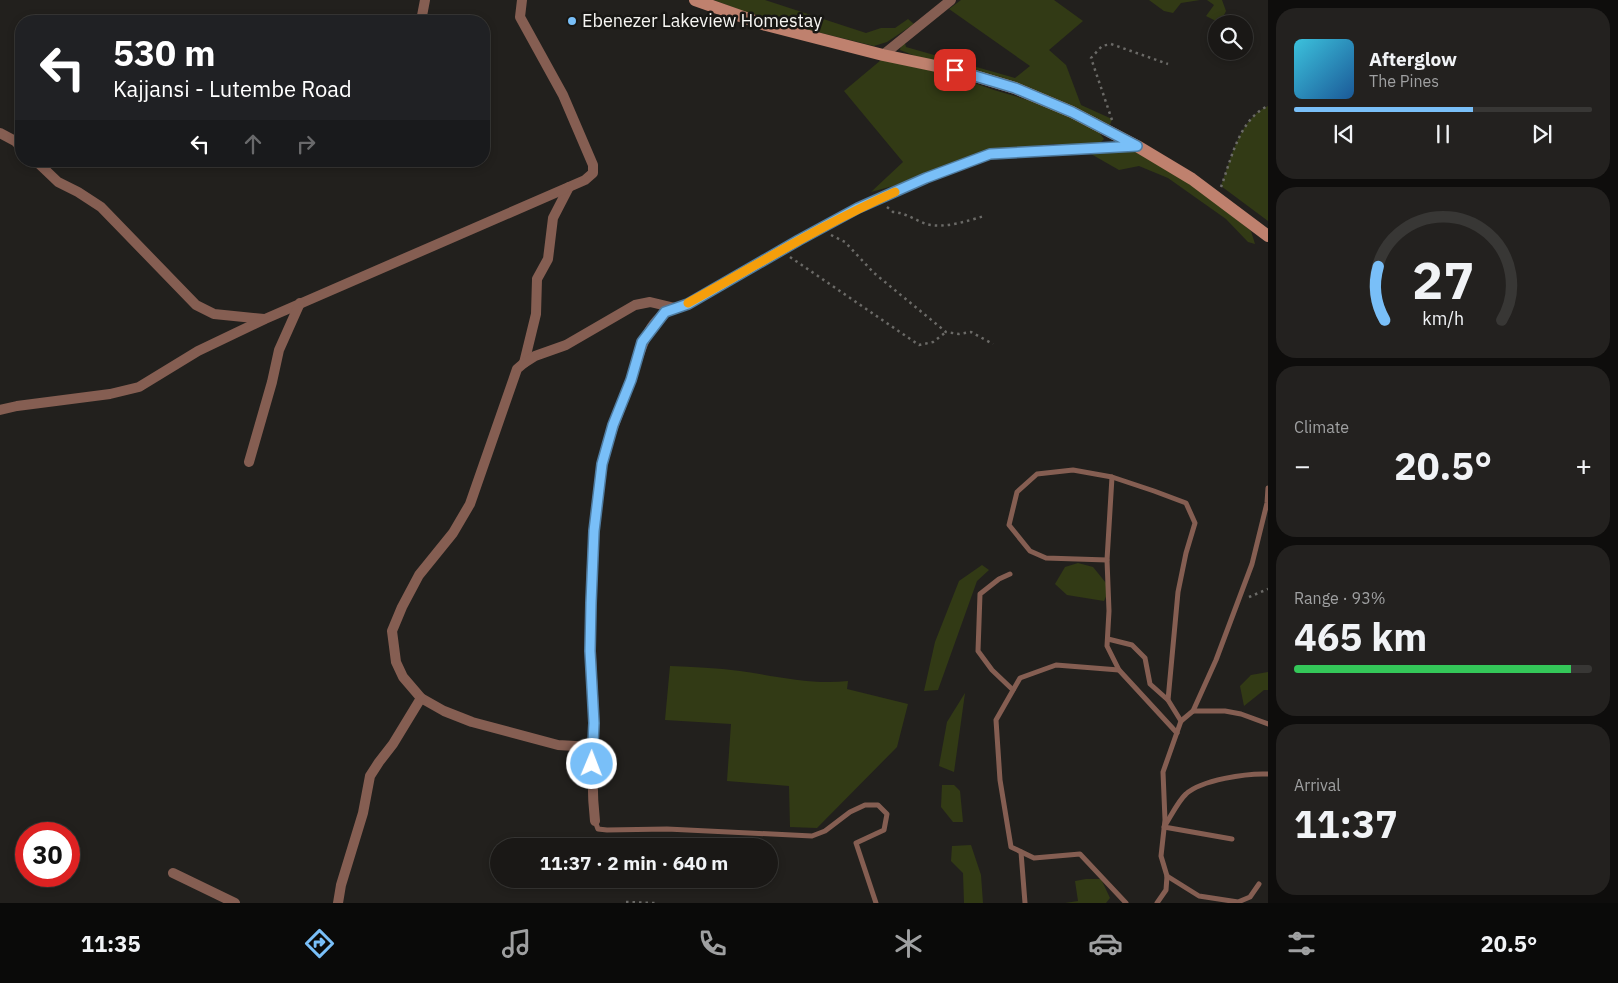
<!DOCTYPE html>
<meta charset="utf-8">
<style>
body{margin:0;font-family:"IBM Plex Sans",sans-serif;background:#23211f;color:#f1f3f6;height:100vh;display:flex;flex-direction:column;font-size:19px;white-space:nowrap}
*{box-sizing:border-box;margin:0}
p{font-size:16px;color:#9fa0a1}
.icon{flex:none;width:28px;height:28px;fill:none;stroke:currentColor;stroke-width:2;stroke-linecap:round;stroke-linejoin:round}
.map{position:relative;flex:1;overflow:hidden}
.drawer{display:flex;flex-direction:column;gap:8px;padding:8px;background:#0e0d0c;width:350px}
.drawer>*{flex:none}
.top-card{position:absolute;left:15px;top:15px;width:475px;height:152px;border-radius:20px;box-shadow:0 2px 8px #0003,0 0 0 1px #383735;background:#202124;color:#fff;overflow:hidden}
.fabs{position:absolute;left:1208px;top:15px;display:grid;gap:10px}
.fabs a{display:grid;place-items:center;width:45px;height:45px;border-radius:50%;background:#1a1816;box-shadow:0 2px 8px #0003,0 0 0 1px #383735;font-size:25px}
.speed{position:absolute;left:15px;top:822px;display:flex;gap:10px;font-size:25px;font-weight:700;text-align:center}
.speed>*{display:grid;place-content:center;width:65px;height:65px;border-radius:50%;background:#1a1816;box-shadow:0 2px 8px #0003,0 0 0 1px #383735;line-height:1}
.speed .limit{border:8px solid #d22;background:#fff;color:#111}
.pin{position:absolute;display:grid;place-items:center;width:42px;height:42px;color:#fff;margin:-21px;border-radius:10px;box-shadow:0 2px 8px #0006}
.me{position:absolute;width:55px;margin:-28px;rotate:1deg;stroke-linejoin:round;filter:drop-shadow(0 0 4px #0008)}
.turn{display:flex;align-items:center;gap:18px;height:105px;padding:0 15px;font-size:22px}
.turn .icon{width:65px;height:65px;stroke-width:2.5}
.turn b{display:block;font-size:35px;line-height:42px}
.lanes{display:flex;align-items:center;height:48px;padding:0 15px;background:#0003;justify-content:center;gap:25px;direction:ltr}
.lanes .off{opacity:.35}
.big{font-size:38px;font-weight:700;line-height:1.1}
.drawer .tile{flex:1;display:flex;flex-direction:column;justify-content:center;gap:8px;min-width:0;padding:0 18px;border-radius:20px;background:#23211f}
.drawer .dial{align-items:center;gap:0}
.dial svg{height:130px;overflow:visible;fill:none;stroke:#383735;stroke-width:7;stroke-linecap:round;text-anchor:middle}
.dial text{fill:#f1f3f6;stroke:none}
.song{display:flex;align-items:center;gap:15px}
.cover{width:60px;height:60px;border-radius:8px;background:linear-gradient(135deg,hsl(190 70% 55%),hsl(210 70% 35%))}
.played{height:5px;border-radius:2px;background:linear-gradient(90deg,#79bff8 60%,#383735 60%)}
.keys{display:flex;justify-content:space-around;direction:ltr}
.heat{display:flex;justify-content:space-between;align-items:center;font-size:28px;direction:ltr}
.charge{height:8px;border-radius:4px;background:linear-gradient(90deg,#34c759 93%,#383735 0)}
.trip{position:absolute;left:490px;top:838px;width:288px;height:50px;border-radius:25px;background:#1a1816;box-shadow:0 2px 8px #0003,0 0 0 1px #383735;font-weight:700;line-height:50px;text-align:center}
.dock{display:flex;height:80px;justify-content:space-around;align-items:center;background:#0a0a09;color:#9fa0a1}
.dock .icon{width:35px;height:35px}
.dock .on{color:#79bff8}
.dock b{font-size:22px;color:#f1f3f6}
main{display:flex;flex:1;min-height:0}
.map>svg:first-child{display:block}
.green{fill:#323a15}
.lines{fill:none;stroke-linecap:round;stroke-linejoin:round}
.path{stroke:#6b6a67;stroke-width:2.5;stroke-dasharray:2.5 4;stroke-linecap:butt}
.lane{stroke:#855e52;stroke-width:5}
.street{stroke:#855e52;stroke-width:10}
.secondary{stroke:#bf816e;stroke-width:12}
.route-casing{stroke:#4f7ca1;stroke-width:12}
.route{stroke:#79bff8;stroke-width:9}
.slow{stroke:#f59e0b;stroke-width:9}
.poi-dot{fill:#79bff8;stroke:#181714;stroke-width:2}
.labels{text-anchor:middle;stroke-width:5;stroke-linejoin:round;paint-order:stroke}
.poi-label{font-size:18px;fill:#f6f5f2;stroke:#181714;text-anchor:start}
</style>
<main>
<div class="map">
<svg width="1268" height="903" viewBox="0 0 1268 903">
<rect width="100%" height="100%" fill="#22201d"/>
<!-- green -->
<g class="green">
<path d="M714,0h51l101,33 15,-5h14l13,-9 6,5 -27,18 -13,4 -77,-19 -57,-17z"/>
<path d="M961,0h93l29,21 -34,29 17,15 15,40 31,14 -2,6 -98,-44 -94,-24 -18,-7 1,-5 4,-2 1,4 109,31 15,-12 -81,-57z"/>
<path d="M1149,0h51l-19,3 -8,10 -9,-2z"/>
<path d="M1207,0h15l4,11 -6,12 -14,-7 8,-11z"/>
<path d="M881,60l71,15 42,15 54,16 50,25 6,8 -6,6 -45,-1 -70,8 -90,34 -22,6 32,-30 -59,-71z"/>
<path d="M1268,106v115l-47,-35c10,-27 18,-67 47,-80z"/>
<path d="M1134,150l52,30 54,42 11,9 4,13 -7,-2 -22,-23 -58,-41 -29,-12 -20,4 -28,-16z"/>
<path d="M1078,563l15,4 17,21 -6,13 -37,-6 -12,-11 10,-17z"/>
<path d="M982,565l7,5 -12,11 -39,109 -14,1 11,-49 24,-61z"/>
<path d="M670,666c23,1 47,2 70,5 36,5 72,14 108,10l-1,8 61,15 -11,43 -80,81 -27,-1 -1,-41 -62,-5 4,-57 -66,-4z"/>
<path d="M1268,672v18h-4l-20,16 -4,-20 11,-11z"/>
<path d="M965,693l-11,79 -15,-6 8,-44z"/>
<path d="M942,785h12l6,6 3,31h-10l-12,-15z"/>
<path d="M971,845l10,30 2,28h-19l-1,-30 -12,-12 1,-15z"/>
<path d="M1086,879h15l9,19 -4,5h-41l13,-2 -3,-20z"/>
</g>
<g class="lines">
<!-- path -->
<g class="path">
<path d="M1112,120l-21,-62 11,-12 9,-2 57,20"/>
<path d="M1221,187c10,-27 18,-68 47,-81"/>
<path d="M887,207l6,5c13,1 22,8 33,12 17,5 42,-3 58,-8"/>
<path d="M831,235l14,7 29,31 72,59 13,2 12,-2 22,12"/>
<path d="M790,257l129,88 14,-3 13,-10"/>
<path d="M1249,597l19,-8"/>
<path d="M626,902l29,1"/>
</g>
<!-- lane -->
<g class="lane">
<path d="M1112,477l-5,83 2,51 -2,35 12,24 58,63"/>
<path d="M1107,560l-61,-2 -16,-7 -21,-26 8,-33 20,-18 36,-4 39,7 42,14 32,12 9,20 -9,30 -8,39 -10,108 13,21"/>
<path d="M1010,574l-11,5 -19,15 -2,57 14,19 21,20"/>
<path d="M1108,639l24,6 13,13 5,26 18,16"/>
<path d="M1119,670l-63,-5 -36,13 -24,42 4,60 11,67 23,11 46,-4 46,49"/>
<path d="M1193,711h32l16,3 27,10"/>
<path d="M595,821l3,8 9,1 60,-1 145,7 13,-5 25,-19 15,-7h13l9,9 -3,16 -28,13 20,60"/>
<path d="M1232,839l-68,-12c6,-9 14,-26 22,-33 15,-14 61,-21 82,-20"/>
<path d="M1021,852l4,51"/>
<path d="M1167,876l32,20 39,6 12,-5 9,-13"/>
<path d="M1157,903l9,-13 1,-14 -6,-20 4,-36 -2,-48 18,-51 12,-10 23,-51 36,-96 15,-61 1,-15"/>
</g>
<!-- street -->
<g class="street">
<path d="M421,21l4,-21"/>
<path d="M883,55l68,-55"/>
<path d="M0,133l15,8 6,6"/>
<path d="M36,161l22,21 20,10 23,15 95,98 18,9 50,5"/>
<path d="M524,363l12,-49 1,-35 11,-20 5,-41 16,-31"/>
<path d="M0,410l17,-4 93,-12 29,-7 59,-36 67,-32 320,-139 8,-7v-8l-30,-70 -43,-78 2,-17"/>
<path d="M249,462l23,-80 7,-32 21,-47"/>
<path d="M592,747l-34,-2 -86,-23 -28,-11 -23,-13 -18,-21 -7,-15 -4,-31 10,-24 17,-32 34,-42 17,-29 47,-135 7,-6 11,-7 31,-11 69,-40 15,-3 25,6 13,-4 111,-64 59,-32 68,-30 64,-24 147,-8"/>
<path d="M595,821c-4,-35 -2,-64 -1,-99 0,-24 -3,-48 -3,-72 -1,-49 0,-98 6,-147 2,-14 3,-28 6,-42 6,-28 19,-54 28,-82 9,-26 15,-60 44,-71"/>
<path d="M173,873l62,30"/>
<path d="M338,903l3,-18 22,-72 7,-37 9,-14 14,-18 28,-46"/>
</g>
<!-- secondary -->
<path class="secondary" d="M695,0l71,25 117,30 72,15 60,18 57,24 65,34 55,33 76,57"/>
</g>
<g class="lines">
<defs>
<path id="route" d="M592,764l2,-41 -4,-72 1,-48 3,-72 8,-67 11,-39 18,-45 11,-38 23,-30 23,-8 111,-64 59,-32 68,-30 64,-24 147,-8 -65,-34 -57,-24 -60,-18"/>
</defs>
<!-- route casing -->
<use href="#route" class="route-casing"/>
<!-- route -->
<use href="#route" class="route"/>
<!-- slow -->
<path class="slow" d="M688,303c69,-38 135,-79 207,-111"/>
</g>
<!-- markers -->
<circle class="poi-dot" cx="572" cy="21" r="5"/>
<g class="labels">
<!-- poi labels -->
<g class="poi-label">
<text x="582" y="27">Ebenezer Lakeview Homestay</text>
</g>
</g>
</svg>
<div class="fabs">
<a><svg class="icon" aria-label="search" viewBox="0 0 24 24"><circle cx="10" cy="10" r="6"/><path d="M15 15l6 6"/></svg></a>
</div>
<div class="speed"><div class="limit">30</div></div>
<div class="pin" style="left:955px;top:70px;background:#d93025"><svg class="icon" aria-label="arrive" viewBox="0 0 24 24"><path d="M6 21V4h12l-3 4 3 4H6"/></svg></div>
<svg class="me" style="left:592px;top:764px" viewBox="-20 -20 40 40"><circle r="17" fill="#79bff8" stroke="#fff" stroke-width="3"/><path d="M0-11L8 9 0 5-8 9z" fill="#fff"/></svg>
<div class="trip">11:37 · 2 min · 640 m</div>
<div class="top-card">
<div class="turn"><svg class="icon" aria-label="left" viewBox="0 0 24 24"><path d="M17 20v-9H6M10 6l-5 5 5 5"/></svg><div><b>530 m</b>Kajjansi - Lutembe Road</div></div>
<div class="lanes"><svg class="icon" aria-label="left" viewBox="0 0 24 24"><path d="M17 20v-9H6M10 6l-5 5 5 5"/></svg><svg class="icon off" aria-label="ahead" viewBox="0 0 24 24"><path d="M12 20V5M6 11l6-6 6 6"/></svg><svg class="icon off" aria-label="right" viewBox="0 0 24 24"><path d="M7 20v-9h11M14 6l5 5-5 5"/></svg></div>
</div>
</div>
<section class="drawer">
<div class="tile">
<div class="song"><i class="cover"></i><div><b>Afterglow</b><p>The Pines</p></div></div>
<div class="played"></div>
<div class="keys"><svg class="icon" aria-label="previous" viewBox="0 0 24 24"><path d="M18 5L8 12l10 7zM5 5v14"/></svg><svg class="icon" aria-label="pause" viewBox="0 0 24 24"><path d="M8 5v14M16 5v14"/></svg><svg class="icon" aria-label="next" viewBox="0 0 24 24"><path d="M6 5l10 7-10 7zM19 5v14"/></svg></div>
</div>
<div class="tile dial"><svg viewBox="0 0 100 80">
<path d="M14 69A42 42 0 1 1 86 69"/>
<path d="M14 69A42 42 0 0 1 10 36" stroke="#79bff8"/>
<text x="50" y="56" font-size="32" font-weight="700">27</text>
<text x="50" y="72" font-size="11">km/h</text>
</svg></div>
<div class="tile"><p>Climate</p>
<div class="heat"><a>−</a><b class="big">20.5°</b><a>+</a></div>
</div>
<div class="tile"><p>Range · 93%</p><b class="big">465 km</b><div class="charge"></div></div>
<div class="tile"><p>Arrival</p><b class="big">11:37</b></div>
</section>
</main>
<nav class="dock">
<b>11:35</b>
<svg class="icon on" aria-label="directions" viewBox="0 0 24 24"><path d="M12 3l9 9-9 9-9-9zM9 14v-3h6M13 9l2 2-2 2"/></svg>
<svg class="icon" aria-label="music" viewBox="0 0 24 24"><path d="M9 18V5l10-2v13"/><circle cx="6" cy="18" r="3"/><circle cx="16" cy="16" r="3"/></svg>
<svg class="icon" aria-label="phone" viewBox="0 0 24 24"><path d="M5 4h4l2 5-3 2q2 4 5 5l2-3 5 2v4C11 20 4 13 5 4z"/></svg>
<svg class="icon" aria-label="climate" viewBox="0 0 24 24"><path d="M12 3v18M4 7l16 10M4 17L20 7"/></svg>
<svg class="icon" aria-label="car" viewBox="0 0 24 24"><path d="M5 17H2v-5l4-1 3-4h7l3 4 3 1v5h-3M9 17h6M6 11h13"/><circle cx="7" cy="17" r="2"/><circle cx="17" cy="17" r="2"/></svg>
<svg class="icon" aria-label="filters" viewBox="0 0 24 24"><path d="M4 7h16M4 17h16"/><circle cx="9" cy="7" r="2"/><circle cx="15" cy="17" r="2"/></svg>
<b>20.5°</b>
</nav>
